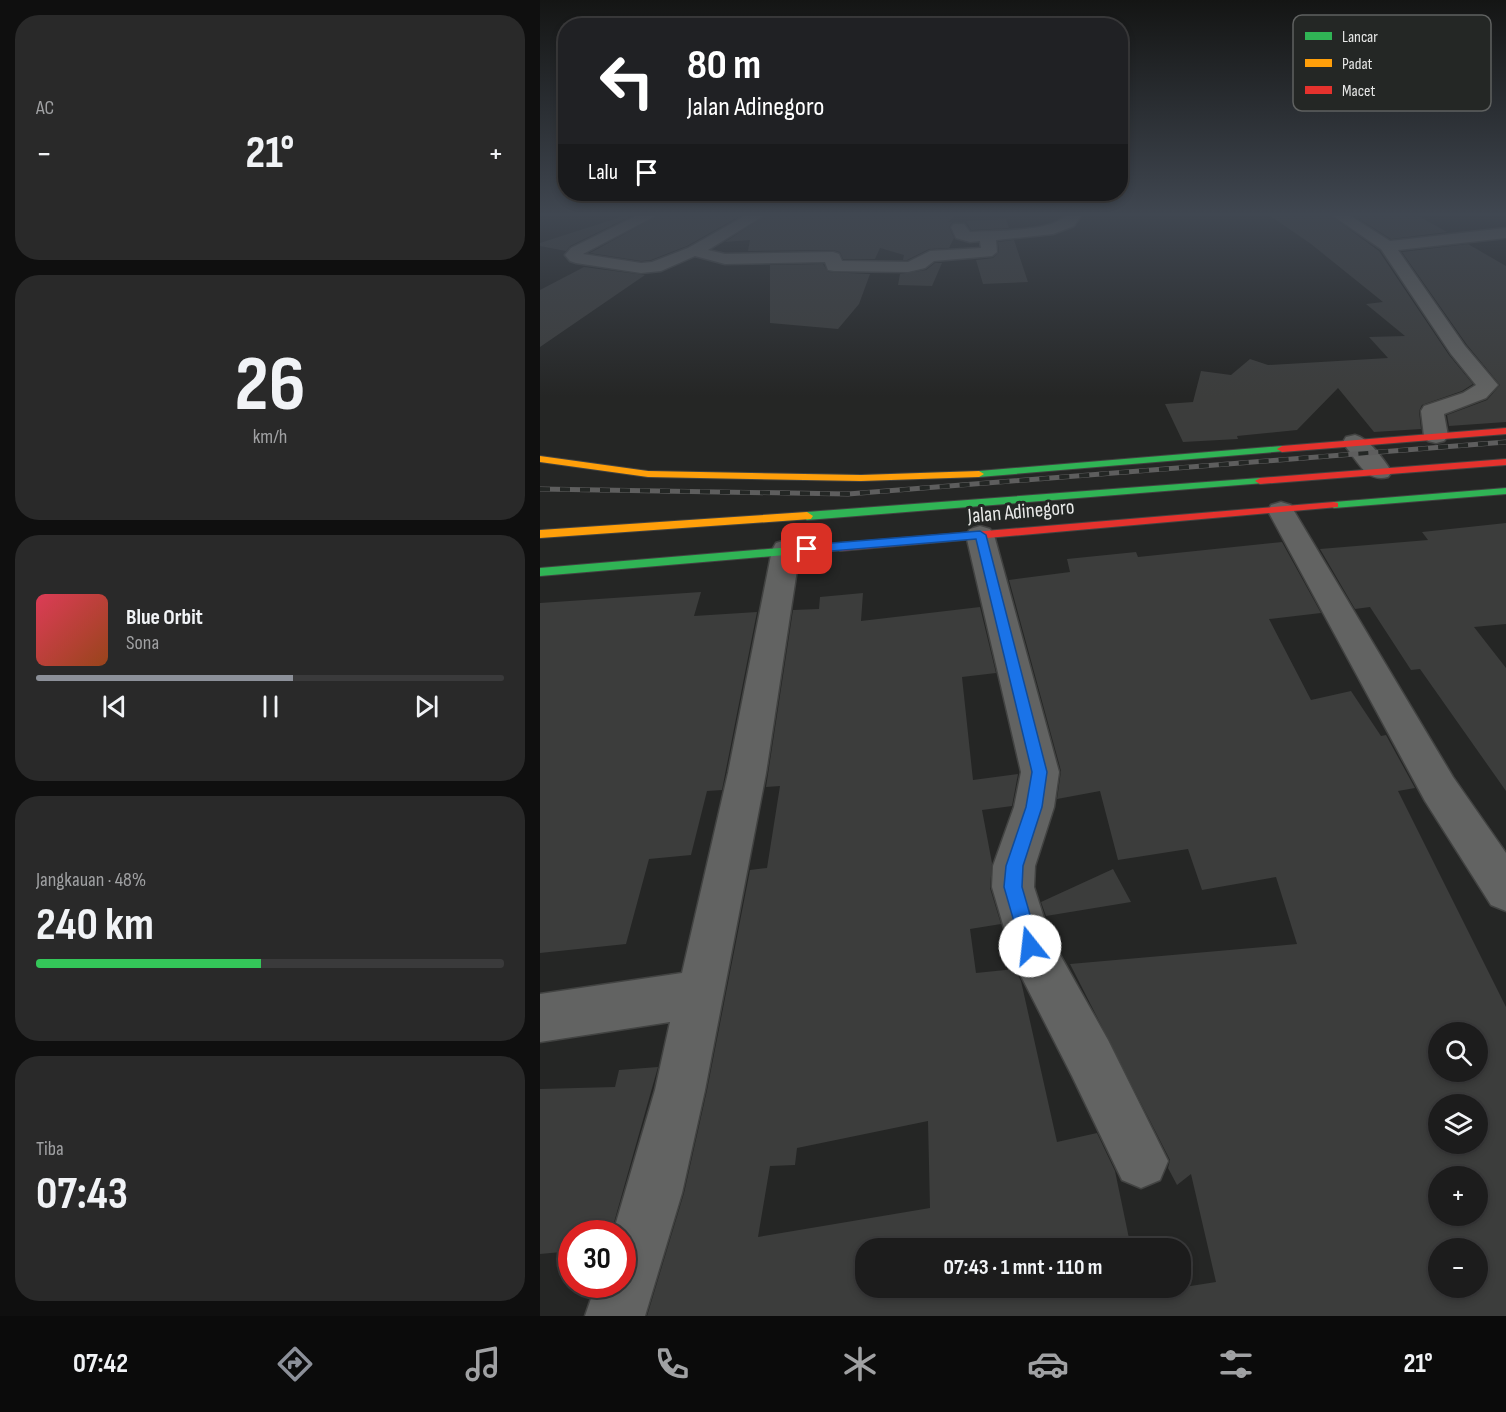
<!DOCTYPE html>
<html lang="id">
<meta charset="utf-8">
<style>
body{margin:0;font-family:"Sofia Sans Condensed",sans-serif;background:#292929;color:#f1f3f6;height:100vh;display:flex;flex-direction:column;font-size:22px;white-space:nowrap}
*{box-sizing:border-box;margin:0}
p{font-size:20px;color:#a0a1a3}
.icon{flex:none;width:33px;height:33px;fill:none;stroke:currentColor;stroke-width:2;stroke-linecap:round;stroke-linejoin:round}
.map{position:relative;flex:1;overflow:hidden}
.side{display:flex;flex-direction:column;gap:15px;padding:15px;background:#0f0f0f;width:540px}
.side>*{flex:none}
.top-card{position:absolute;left:18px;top:18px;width:570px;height:183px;border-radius:24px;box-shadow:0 3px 9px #0003,0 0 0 2px #3a3a3b;background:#202124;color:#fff;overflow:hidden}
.fabs{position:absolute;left:888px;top:1022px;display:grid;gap:12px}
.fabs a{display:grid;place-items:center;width:60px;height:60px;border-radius:50%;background:#1c1c1c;box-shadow:0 3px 9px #0003,0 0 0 2px #3a3a3b;font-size:30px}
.speed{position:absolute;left:18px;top:1220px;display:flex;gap:12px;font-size:30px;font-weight:700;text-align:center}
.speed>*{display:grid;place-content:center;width:78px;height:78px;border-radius:50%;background:#1c1c1c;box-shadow:0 3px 9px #0003,0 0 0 2px #3a3a3b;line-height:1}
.speed .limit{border:9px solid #d22;background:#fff;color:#111}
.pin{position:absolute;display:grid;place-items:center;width:51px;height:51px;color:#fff;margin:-26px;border-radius:12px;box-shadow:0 3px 9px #0006}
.me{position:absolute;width:66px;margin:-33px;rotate:344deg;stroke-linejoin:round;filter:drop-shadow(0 0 4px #0008)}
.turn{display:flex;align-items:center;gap:21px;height:126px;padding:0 30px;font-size:27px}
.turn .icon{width:78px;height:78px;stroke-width:2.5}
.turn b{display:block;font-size:42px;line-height:51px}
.then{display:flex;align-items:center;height:57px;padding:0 30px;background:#0003;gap:12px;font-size:22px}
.big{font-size:45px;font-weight:700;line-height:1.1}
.side .widget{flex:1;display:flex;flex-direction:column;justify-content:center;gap:9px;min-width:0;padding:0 21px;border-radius:24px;background:#292929}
.side .dial{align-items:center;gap:0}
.dial b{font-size:78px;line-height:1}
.song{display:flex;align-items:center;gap:18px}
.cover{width:72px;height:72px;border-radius:9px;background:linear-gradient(135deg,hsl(350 70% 55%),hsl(20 70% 35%))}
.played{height:6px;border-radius:3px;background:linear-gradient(90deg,#8c9099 55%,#3a3a3b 55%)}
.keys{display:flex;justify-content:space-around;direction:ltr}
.heat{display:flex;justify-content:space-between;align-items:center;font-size:33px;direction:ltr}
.charge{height:9px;border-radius:4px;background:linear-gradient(90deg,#34c759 48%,#3a3a3b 0)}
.trip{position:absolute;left:315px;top:1238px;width:336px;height:60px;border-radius:24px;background:#1c1c1c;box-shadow:0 3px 9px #0003,0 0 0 2px #3a3a3b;font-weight:700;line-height:60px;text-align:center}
.tabs{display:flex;height:96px;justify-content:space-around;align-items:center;background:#0b0b0b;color:#a0a1a3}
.tabs .icon{width:42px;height:42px}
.tabs .selected{color:#8c9099}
.tabs b{font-size:27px;color:#f1f3f6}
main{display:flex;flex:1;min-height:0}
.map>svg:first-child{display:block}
.building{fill:#3c3d3c;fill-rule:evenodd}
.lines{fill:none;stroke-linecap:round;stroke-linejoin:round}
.street-casing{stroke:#424342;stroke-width:3}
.fast-casing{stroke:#424342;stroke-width:2}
.slow-casing{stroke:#424342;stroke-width:2}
.jam-casing{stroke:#424342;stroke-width:2}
.street{fill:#626362;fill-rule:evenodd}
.fast{fill:#30b455;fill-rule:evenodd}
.slow{fill:#ff9f0a;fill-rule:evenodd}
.jam{fill:#e5322d;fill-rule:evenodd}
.rail-casing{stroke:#5e5e5e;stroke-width:5}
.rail{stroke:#242725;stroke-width:4;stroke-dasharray:10;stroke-linecap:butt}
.route{fill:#1a73e8;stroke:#114b97;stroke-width:1.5}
.labels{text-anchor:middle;stroke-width:6;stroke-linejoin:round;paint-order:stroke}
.street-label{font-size:21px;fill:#e8e9e8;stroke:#242725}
.key{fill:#242725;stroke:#5f6160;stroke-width:1.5}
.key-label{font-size:16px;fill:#e8e9e8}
</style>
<main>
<section class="side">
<div class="widget"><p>AC</p>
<div class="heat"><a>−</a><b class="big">21°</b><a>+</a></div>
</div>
<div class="widget dial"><b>26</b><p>km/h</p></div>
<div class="widget">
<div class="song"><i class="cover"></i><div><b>Blue Orbit</b><p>Sona</p></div></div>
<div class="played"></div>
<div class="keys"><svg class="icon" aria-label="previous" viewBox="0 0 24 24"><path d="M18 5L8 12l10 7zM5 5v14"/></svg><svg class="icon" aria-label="pause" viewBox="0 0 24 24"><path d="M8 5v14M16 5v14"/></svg><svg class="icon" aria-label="next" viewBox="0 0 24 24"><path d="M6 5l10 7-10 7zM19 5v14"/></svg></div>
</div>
<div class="widget"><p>Jangkauan · 48%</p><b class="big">240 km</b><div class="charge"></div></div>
<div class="widget"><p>Tiba</p><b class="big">07:43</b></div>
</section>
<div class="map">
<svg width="966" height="1316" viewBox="0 0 966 1316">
<rect width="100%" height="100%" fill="#252625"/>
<!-- building -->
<g class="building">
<path d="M93,213h4l-67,33 -4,5 -26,-5v-3z"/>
<path d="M123,213h82l-58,33 -36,14 -10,1 -51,-8z"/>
<path d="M230,213h187l-9,9 13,-1 -9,1 -3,5 5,11 -5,10 -20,1 -22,11h-4l1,-5 -24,-7 -5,11h-32l-3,-7 -7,-2 -85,1 2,-11 -25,2z"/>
<path d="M726,213h61l52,38 70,104 24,29 -11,7 -40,14 -3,6 2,18 -47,3 -36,-44 -41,42 -60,6 1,3 -55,3 -18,-38 28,-2 8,-31 30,4 19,-16 18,6 120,-7 -19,-21 36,-1 -39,-32 17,-2 -72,-58z"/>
<path d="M810,213h63l34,19 -56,7z"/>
<path d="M466,219l3,9 -38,2 -5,-9z"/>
<path d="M474,240l14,42 -45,2 -7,-24 17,-2 6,-6 -1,-10z"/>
<path d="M928,244l38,22v156l-57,4 -2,-11 40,-15 13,-15 -33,-40 -65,-93z"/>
<path d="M395,263h7l-10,23 -34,-1 2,-11 26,-4z"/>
<path d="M283,264l5,8 42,2 -11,30 -21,25 -68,-6v-58z"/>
<path d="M44,267l61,8 -105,72v-57z"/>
<path d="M966,523v101l-32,3 32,41v123l-86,-122 -9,1 -41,-63 -15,2 -35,-60 108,-9 -6,-8z"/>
<path d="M742,542l39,71 -52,6 42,81 40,-9 30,45 5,-1 29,53 -17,3 108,216v309h-859l37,-123 23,-103 43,-220 17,-2 13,-82 -14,1 27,-177 26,-1 1,-12 43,-4 -2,28 119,-14 16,66 -34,4 11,103 45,-6 -6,32 -30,4 10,53 -2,25 11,36 -31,5 6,44 39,-4 6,12 36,161 40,-9 18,38 16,77h-265v39h273l1,7 76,-12 -25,-108 -14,11 -9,-17 2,-8 -100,-196 227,-20 -21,-67 -74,13 -14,-41 -70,11 -18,-69 -43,8 4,-28 -52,-191 61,-8 -3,-13 69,-7 2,5zM898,1032h40v39h-40zM898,1104h40v39h-40zM388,1121l2,87 -172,29 12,-71 25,-1 2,-17zM898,1176h40v39h-40zM898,1248h40v39h-40z"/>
<path d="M161,592l-7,24 63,-4 -35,178 -15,1 -16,64 -42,4 -23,85 -86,9v-350z"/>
<path d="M573,869l18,33 -85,14 -5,-14z"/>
<path d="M118,1067l-47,166h-39v18l-32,3v-165l75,-2 4,-17z"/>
</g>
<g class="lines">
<defs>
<g id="street">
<path d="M102,213h19l-78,41 58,9 11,-1 36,-14 62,-35h18l-60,37 17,4 108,-2 6,2 3,7 66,1 22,-11 51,-3 -1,-7 -10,1 -14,-4 -5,-11 3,-3h10l6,8c24,-2 84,1 98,-19h15l-9,13 -21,8 -57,6 1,12 -5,4 -58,5 -9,7 -17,4 -74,-1 -6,-1 -3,-8 -100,2 -30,-8 -34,15 -20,2 -65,-10 -6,-2 -5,-6 6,-7z"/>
<path d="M789,213h17l44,28 116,-13v10l-108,12 67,96 33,39 -12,13 -42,16 4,22 -4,5 -8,2 -8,-2 -4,-5 -3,-25 3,-5 39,-13 13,-8 -25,-31 -70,-105z"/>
<path d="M815,435c15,4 28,24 37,37l-4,5c-21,6 -30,-15 -42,-30l-3,-5 3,-5z"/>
<path d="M741,502l10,3 3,6 159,266 53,76v58l-15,-6 -66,-104 -157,-290 3,-6z"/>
<path d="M440,526l10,3 4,6 65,237 -5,35 -19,59 -1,21 16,50 58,103 60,121 -8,19 -19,8 -19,-8 -50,-104 -58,-114 -22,-75 1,-21 21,-59 7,-35 -55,-237 4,-6z"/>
<path d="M246,540l10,3 4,7 -34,223 -61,317 -23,103 -37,123h-60l11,-32h26v-51h-9l42,-143 15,-68 -130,20v-48l142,-21 46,-200 44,-223 4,-7z"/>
</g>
<g id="fast">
<path d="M742,446l4,1v4l-307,26 -5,-3 5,-3z"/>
<path d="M720,478l4,1v4l-457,37 -6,-4 6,-4z"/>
<path d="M966,488v6l-172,14 -5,-3 5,-3z"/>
<path d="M300,543l4,1 2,3 -2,3 -304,26v-8z"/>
</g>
<g id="slow">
<path d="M0,456l108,15 213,4 118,-4 5,3 -5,3 -118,4 -213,-4 -108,-15z"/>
<path d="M267,512l6,4 -2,3 -271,19v-8z"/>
</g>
<g id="jam">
<path d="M966,428v6l-224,18 -5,-3 5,-3z"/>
<path d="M966,459v6l-246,19 -5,-3 5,-3z"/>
<path d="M794,502l4,1v4l-498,44 -6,-4 6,-4z"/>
</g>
</defs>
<!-- street casing -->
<use href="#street" class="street-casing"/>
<!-- fast casing -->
<use href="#fast" class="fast-casing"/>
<!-- slow casing -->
<use href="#slow" class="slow-casing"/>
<!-- jam casing -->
<use href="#jam" class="jam-casing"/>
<!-- street -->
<use href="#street" class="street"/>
<!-- fast -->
<use href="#fast" class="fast"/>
<!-- slow -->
<use href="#slow" class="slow"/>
<!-- jam -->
<use href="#jam" class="jam"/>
<defs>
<path id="rail" d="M0,489l308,5 658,-52"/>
</defs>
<!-- rail casing -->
<use href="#rail" class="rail-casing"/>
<!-- rail -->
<use href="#rail" class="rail"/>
</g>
<!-- sky -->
<linearGradient id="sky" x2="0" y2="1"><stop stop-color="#141514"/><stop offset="0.54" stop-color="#404751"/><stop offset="1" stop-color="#404751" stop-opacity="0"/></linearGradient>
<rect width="966" height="397" fill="url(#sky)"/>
<!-- route -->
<path class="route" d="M440,531l6,4 61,237 -5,35 -19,59 -1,21 17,59 -3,6 -6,3 -7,-3 -2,-6 -17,-59 2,-21 20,-59 6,-35 -56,-233 -169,14 -5,-4 5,-4z"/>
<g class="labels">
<!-- street labels -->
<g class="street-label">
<text transform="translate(481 511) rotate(-5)" y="7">Jalan Adinegoro</text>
</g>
</g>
<!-- legend -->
<rect x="753" y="15" width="198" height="96" rx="9" class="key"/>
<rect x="765" y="32" width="27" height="8" fill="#30b455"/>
<rect x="765" y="59" width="27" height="8" fill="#ff9f0a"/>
<rect x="765" y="86" width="27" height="8" fill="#e5322d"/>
<g class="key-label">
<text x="802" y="42">Lancar</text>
<text x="802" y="69">Padat</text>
<text x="802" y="96">Macet</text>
</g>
</svg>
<div class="fabs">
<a><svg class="icon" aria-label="search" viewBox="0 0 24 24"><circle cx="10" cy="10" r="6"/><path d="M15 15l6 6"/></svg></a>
<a><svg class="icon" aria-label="layers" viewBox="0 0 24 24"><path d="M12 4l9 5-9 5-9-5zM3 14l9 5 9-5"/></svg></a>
<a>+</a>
<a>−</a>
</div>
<div class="speed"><div class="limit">30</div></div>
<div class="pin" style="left:267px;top:549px;background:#d93025"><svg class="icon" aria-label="arrive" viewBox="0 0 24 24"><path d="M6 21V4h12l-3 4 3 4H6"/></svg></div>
<svg class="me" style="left:490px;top:946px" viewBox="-20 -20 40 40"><circle r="19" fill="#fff"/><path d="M0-13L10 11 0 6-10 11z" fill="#1a73e8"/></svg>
<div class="trip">07:43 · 1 mnt · 110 m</div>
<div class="top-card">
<div class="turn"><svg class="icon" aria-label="left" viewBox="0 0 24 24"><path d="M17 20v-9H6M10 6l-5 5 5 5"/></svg><div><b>80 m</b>Jalan Adinegoro</div></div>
<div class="then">Lalu<svg class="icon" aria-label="arrive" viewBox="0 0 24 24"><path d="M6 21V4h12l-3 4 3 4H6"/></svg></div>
</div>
</div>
</main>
<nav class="tabs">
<b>07:42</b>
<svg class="icon selected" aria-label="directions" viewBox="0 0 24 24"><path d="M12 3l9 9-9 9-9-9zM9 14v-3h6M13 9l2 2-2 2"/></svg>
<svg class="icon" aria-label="music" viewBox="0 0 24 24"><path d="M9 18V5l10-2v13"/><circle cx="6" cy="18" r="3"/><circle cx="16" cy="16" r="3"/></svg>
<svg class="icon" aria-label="phone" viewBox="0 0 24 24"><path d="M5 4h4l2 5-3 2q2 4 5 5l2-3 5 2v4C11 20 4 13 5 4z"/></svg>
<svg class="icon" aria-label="climate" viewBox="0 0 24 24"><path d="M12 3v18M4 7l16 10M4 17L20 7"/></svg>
<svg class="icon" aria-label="car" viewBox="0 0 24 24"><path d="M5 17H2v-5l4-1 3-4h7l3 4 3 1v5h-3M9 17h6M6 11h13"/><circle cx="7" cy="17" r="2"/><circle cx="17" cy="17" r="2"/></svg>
<svg class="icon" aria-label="filters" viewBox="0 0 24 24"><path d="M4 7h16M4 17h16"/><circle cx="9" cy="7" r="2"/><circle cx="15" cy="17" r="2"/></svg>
<b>21°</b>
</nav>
